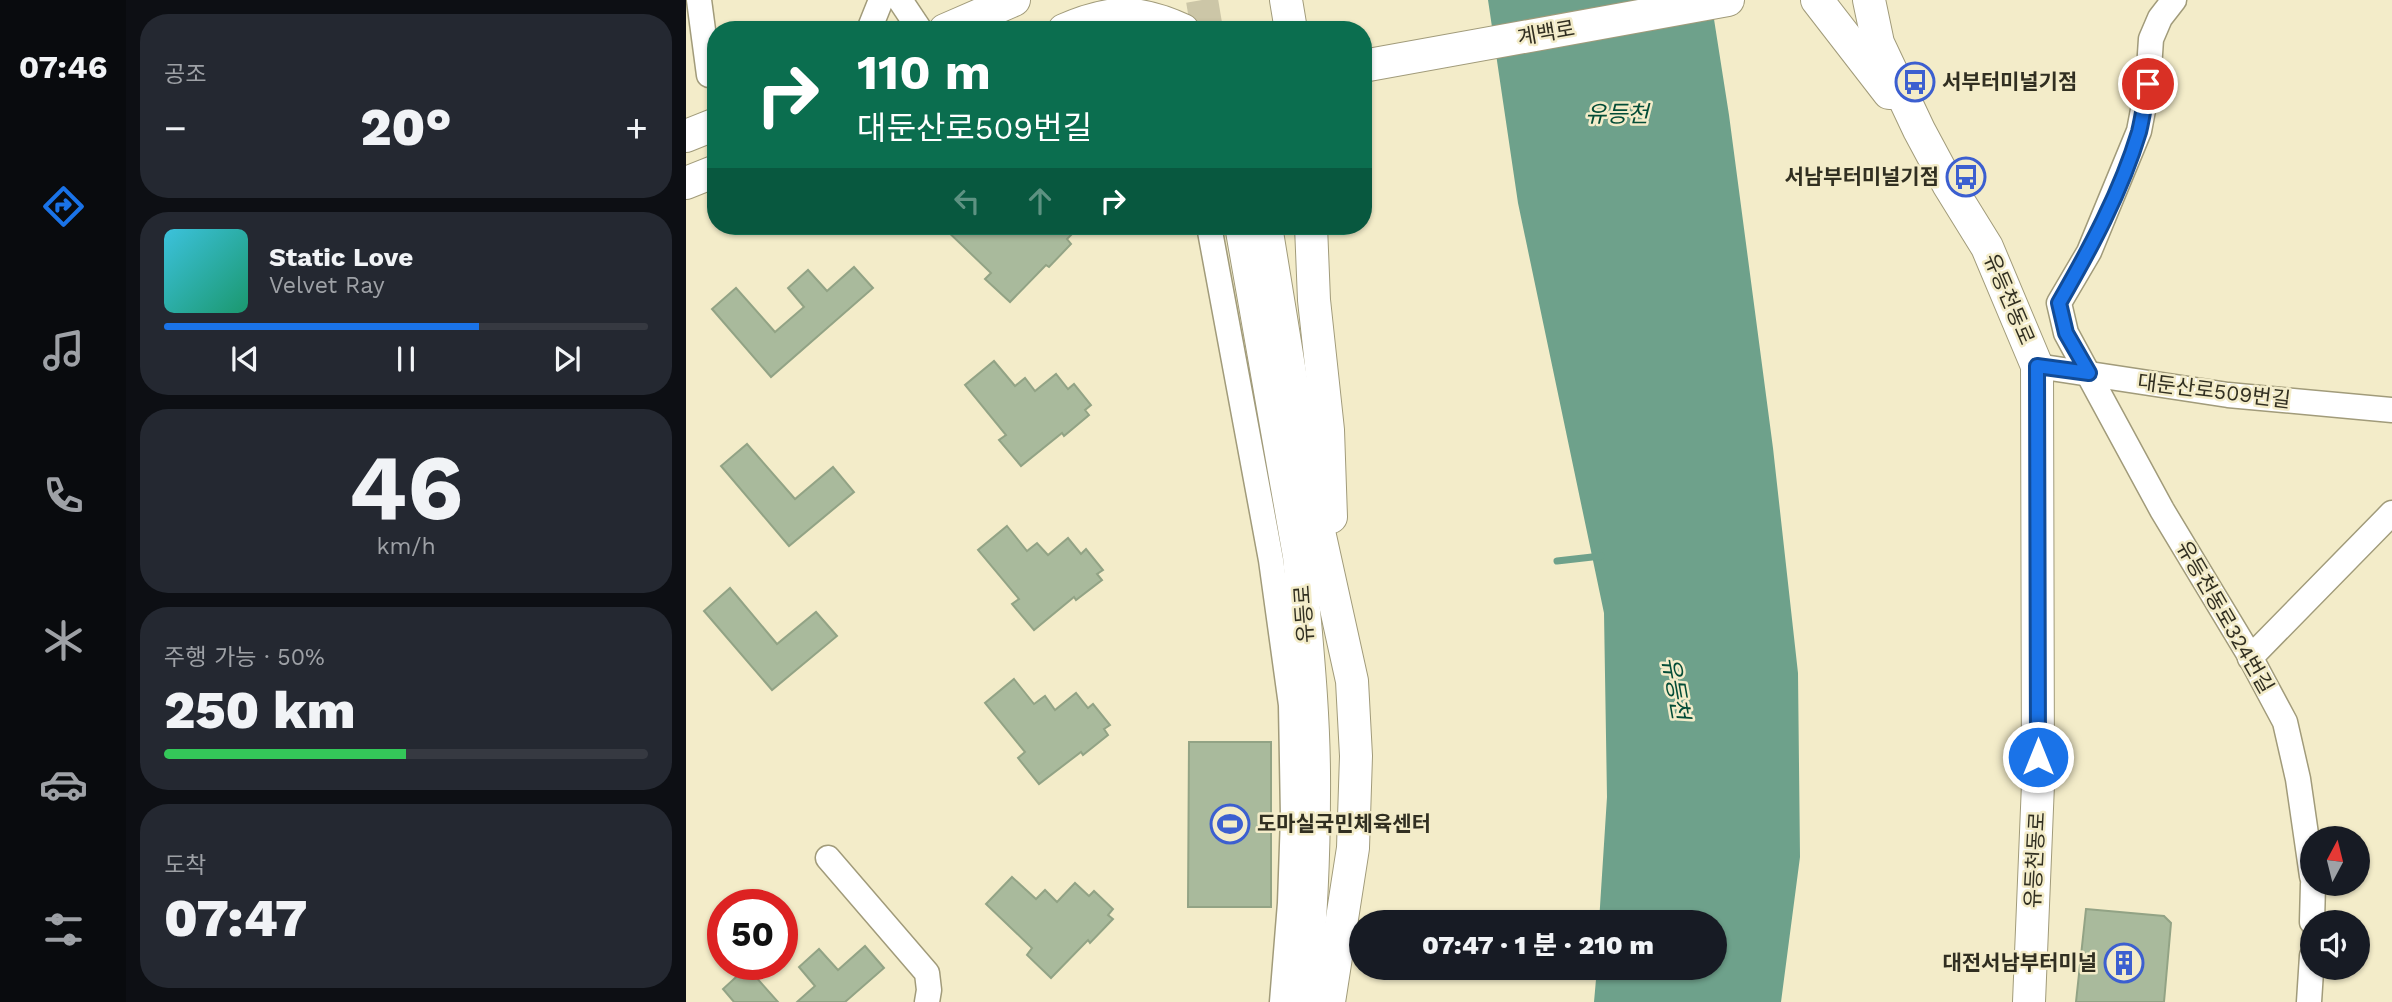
<!DOCTYPE html>
<html lang="ko">
<meta charset="utf-8">
<style>
body{margin:0;font-family:"Work Sans","Noto Sans KR",sans-serif;background:#242831;color:#f1f3f6;height:100vh;display:flex;flex-direction:column;font-size:26px;white-space:nowrap}
*{box-sizing:border-box;margin:0}
p{font-size:23px;color:#9ea1a6}
.icon{flex:none;width:38px;height:38px;fill:none;stroke:currentColor;stroke-width:2;stroke-linecap:round;stroke-linejoin:round}
.map{position:relative;flex:1;overflow:hidden}
.drawer{display:flex;flex-direction:column;gap:14px;padding:14px;background:#0d0f14;width:560px}
.drawer>*{flex:none}
.top-card{position:absolute;left:21px;top:21px;width:665px;height:214px;border-radius:28px;box-shadow:0 2px 5px #0004;background:#0b6e4f;color:#fff;overflow:hidden}
.needle{width:46px;rotate:7deg}
.buttons{position:absolute;left:1614px;top:826px;display:grid;gap:14px}
.buttons a{display:grid;place-items:center;width:70px;height:70px;border-radius:50%;background:#171b24;box-shadow:0 2px 5px #0004;font-size:35px}
.speed{position:absolute;left:21px;top:889px;display:flex;gap:14px;font-size:35px;font-weight:700;text-align:center}
.speed>*{display:grid;place-content:center;width:91px;height:91px;border-radius:50%;background:#171b24;box-shadow:0 2px 5px #0004;line-height:1}
.speed .limit{border:10px solid #d22;background:#fff;color:#111}
.pin{position:absolute;display:grid;place-items:center;width:60px;height:60px;color:#fff;margin:-30px;border:4px solid #fff;border-radius:50%;box-shadow:0 2px 7px #0007}
.me{position:absolute;width:77px;margin:-38px;rotate:0deg;stroke-linejoin:round;filter:drop-shadow(0 0 5px #0008)}
.turn{display:flex;align-items:center;gap:24px;height:147px;padding:0 35px;font-size:32px}
.turn .icon{width:91px;height:91px;stroke-width:2.5}
.turn b{display:block;font-size:49px;line-height:60px}
.lanes{display:flex;align-items:center;height:66px;padding:0 35px;background:#0003;justify-content:center;gap:35px;direction:ltr}
.lanes .off{opacity:.35}
.big{font-size:52px;font-weight:800;line-height:1.1}
.drawer .card{flex:1;display:flex;flex-direction:column;justify-content:center;gap:10px;min-width:0;padding:0 24px;border-radius:28px;background:#242831}
.drawer .dial{align-items:center;gap:0}
.dial b{font-size:91px;line-height:1}
.song{display:flex;align-items:center;gap:21px}
.cover{width:84px;height:84px;border-radius:10px;background:linear-gradient(135deg,hsl(190 70% 55%),hsl(160 70% 35%))}
.played{height:7px;border-radius:4px;background:linear-gradient(90deg,#1a73e8 65%,#363941 65%)}
.keys{display:flex;justify-content:space-around;direction:ltr}
.heat{display:flex;justify-content:space-between;align-items:center;font-size:38px;direction:ltr}
.charge{height:10px;border-radius:5px;background:linear-gradient(90deg,#34c759 50%,#363941 0)}
.trip{position:absolute;left:663px;top:910px;width:378px;height:70px;border-radius:35px;background:#171b24;box-shadow:0 2px 5px #0004;font-weight:800;line-height:70px;text-align:center}
main{display:flex;flex:1;min-height:0}
.tabs{display:flex;flex-direction:column;width:126px;justify-content:space-around;align-items:center;background:#090b0e;color:#9ea1a6}
.tabs .icon{width:49px;height:49px}
.tabs .current{color:#1a73e8}
.tabs b{font-size:32px;color:#f1f3f6}
.map>svg:first-child{display:block}
.water{fill:#6ea18b}
.lines{fill:none;stroke-linecap:round;stroke-linejoin:round}
.stream{stroke:#6ea18b;stroke-width:7}
.building{fill:#a9ba9c;stroke:#92a385;stroke-width:2}
.major-tunnel{stroke:#ccc6a7;stroke-width:32;stroke-dasharray:32 16;stroke-linecap:butt}
.minor-casing{stroke:#a19b7a;stroke-width:27}
.major-casing{stroke:#a19b7a;stroke-width:34}
.minor{stroke:#fff;stroke-width:24}
.major{stroke:#fff;stroke-width:32}
.route-casing{stroke:#114b97;stroke-width:18}
.route{stroke:#1a73e8;stroke-width:12}
.labels{text-anchor:middle;stroke-width:5;stroke-linejoin:round;paint-order:stroke}
.street-label{font-size:21px;fill:#312f21;stroke:#f3ecc9}
.poi-label{font-size:21px;font-weight:bold;fill:#312f21;stroke:#f3ecc9;text-anchor:start}
.water-label{font-size:23px;font-style:italic;fill:#034c37;stroke:#f3ecc9}
</style>
<main>
<nav class="tabs">
<b>07:46</b>
<svg class="icon current" aria-label="directions" viewBox="0 0 24 24"><path d="M12 3l9 9-9 9-9-9zM9 14v-3h6M13 9l2 2-2 2"/></svg>
<svg class="icon" aria-label="music" viewBox="0 0 24 24"><path d="M9 18V5l10-2v13"/><circle cx="6" cy="18" r="3"/><circle cx="16" cy="16" r="3"/></svg>
<svg class="icon" aria-label="phone" viewBox="0 0 24 24"><path d="M5 4h4l2 5-3 2q2 4 5 5l2-3 5 2v4C11 20 4 13 5 4z"/></svg>
<svg class="icon" aria-label="climate" viewBox="0 0 24 24"><path d="M12 3v18M4 7l16 10M4 17L20 7"/></svg>
<svg class="icon" aria-label="car" viewBox="0 0 24 24"><path d="M5 17H2v-5l4-1 3-4h7l3 4 3 1v5h-3M9 17h6M6 11h13"/><circle cx="7" cy="17" r="2"/><circle cx="17" cy="17" r="2"/></svg>
<svg class="icon" aria-label="filters" viewBox="0 0 24 24"><path d="M4 7h16M4 17h16"/><circle cx="9" cy="7" r="2"/><circle cx="15" cy="17" r="2"/></svg>
</nav>
<section class="drawer">
<div class="card"><p>공조</p>
<div class="heat"><a>−</a><b class="big">20°</b><a>+</a></div>
</div>
<div class="card">
<div class="song"><i class="cover"></i><div><b>Static Love</b><p>Velvet Ray</p></div></div>
<div class="played"></div>
<div class="keys"><svg class="icon" aria-label="previous" viewBox="0 0 24 24"><path d="M18 5L8 12l10 7zM5 5v14"/></svg><svg class="icon" aria-label="pause" viewBox="0 0 24 24"><path d="M8 5v14M16 5v14"/></svg><svg class="icon" aria-label="next" viewBox="0 0 24 24"><path d="M6 5l10 7-10 7zM19 5v14"/></svg></div>
</div>
<div class="card dial"><b>46</b><p>km/h</p></div>
<div class="card"><p>주행 가능 · 50%</p><b class="big">250 km</b><div class="charge"></div></div>
<div class="card"><p>도착</p><b class="big">07:47</b></div>
</section>
<div class="map">
<svg width="1706" height="1002" viewBox="0 0 1706 1002">
<rect width="100%" height="100%" fill="#f3ecc9"/>
<!-- water -->
<path class="water" d="M802,0h223l18,115 44,333 25,225 2,184 -19,145h-187l3,-34h118v-46h-116l8,-125 -3,-184 -86,-410z"/>
<g class="lines">
<!-- stream -->
<path class="stream" d="M871,561l44,-5"/>
</g>
<!-- building -->
<g class="building">
<path d="M256,226h138l-13,13 4,5 -22,23 -3,-2 -36,37 -25,-23 6,-6z"/>
<path d="M168,267l19,21 -102,89 -59,-68 24,-21 39,44 29,-25 -16,-19 20,-18 19,21z"/>
<path d="M308,361l21,25 10,-8 10,13 21,-17 12,15 6,-5 17,21 -6,5 4,5 -25,21 -2,-3 -41,33 -22,-26 7,-5 -41,-50z"/>
<path d="M61,444l48,55 38,-32 21,25 -65,54 -68,-80z"/>
<path d="M321,526l20,25 10,-8 11,12 20,-17 13,16 5,-5 17,21 -6,4 5,6 -26,20 -2,-3 -40,33 -22,-26 7,-5 -41,-49z"/>
<path d="M44,588l47,56 39,-32 21,24 -65,54 -68,-79z"/>
<path d="M328,679l20,25 11,-8 10,14 21,-17 12,15 5,-4 17,21 -6,4 4,6 -25,20 -2,-3 -42,32 -21,-26 7,-6 -40,-49z"/>
<path d="M503,742h82v165h-83z"/>
<path d="M326,877l24,22 9,-9 12,12 18,-19 14,13 5,-5 19,18 -5,6 5,4 -23,24 -2,-3 -37,38 -24,-23 5,-7 -46,-44z"/>
<path d="M1400,909l78,7 7,7 -7,79h-88z"/>
<path d="M179,946l19,22 -39,34h-48l18,-16 -16,-19 20,-18 19,21z"/>
<path d="M61,967l31,35h-44l-11,-13z"/>
</g>
<g class="lines">
<!-- major-tunnel -->
<path class="major-tunnel" d="M516,0l5,30"/>
<defs>
<g id="minor">
<path d="M13,0l10,75"/>
<path d="M214,0l20,30"/>
<path d="M1488,0l-14,18 -9,21 -3,45 -9,47 -50,121 -30,51 7,30 96,177 85,141 38,71 13,57 14,97"/>
<path d="M183,30l12,-30"/>
<path d="M523,226l62,334 20,145 2,112 -3,86 -8,99"/>
<path d="M1351,366l191,29 164,15"/>
<path d="M1564,658l142,-145"/>
<path d="M142,858l99,115 2,17 -2,12"/>
<path d="M1626,922l1,-38"/>
<path d="M1623,1002l3,-46"/>
</g>
<g id="major">
<path d="M600,0l5,30"/>
<path d="M1131,0l72,93"/>
<path d="M1183,0l9,43 41,87 29,54 39,63 50,119 1,418 -9,218"/>
<path d="M259,30l69,-30"/>
<path d="M378,30c46,-20 73,-21 119,0"/>
<path d="M677,66l365,-66"/>
<path d="M0,136l30,-12"/>
<path d="M0,183l30,-12"/>
<path d="M580,226l41,251 45,204 4,75 -3,92 -24,154"/>
<path d="M625,226l3,74 14,130 3,87"/>
<path d="M556,231l57,325c7,79 16,159 15,239 0,69 -4,138 -10,207"/>
</g>
</defs>
<!-- minor casing -->
<use href="#minor" class="minor-casing"/>
<!-- major casing -->
<use href="#major" class="major-casing"/>
<!-- minor -->
<use href="#minor" class="minor"/>
<!-- major -->
<use href="#major" class="major"/>
</g>
<g class="lines">
<defs>
<path id="route" d="M1352,757l-1,-391 52,7 -23,-40 -7,-30c31,-54 62,-111 80,-171 4,-16 6,-33 9,-48"/>
</defs>
<!-- route casing -->
<use href="#route" class="route-casing"/>
<!-- route -->
<use href="#route" class="route"/>
</g>
<!-- icons -->
<defs>
<symbol id="bus-ring" viewBox="-11 -11 22 22"><circle r="9.5" fill="#f3ecc9" stroke="#3c5fd0" stroke-width="1.5"/><path d="M-5-6H5V4H4V6H2V4H-2V6H-4V4H-5ZM-3.5-4V0h7V-4ZM-3.5 1.2v1.5H-2V1.2ZM2 1.2v1.5H3.5V1.2Z" fill="#3c5fd0"/></symbol>
<symbol id="stadium-ring" viewBox="-11 -11 22 22"><circle r="9.5" fill="#f3ecc9" stroke="#3c5fd0" stroke-width="1.5"/><path d="M0-5a6.5 5 0 1 0 0 10a6.5 5 0 1 0 0-10ZM-3.5-1.8h7v3.6h-7Z" fill="#3c5fd0"/></symbol>
<symbol id="building-ring" viewBox="-11 -11 22 22"><circle r="9.5" fill="#f3ecc9" stroke="#3c5fd0" stroke-width="1.5"/><path d="M-4-6H4V6H1V3H-1V6H-4ZM-2.5-4.3h1.7v1.8h-1.7ZM.8-4.3h1.7v1.8H.8ZM-2.5-1h1.7V.8h-1.7ZM.8-1h1.7V.8H.8Z" fill="#3c5fd0"/></symbol>
</defs>
<g fill-rule="evenodd">
<use href="#bus-ring" x="1207" y="60" width="44" height="44"/>
<use href="#bus-ring" x="1258" y="155" width="44" height="44"/>
<use href="#stadium-ring" x="522" y="802" width="44" height="44"/>
<use href="#building-ring" x="1416" y="941" width="44" height="44"/>
</g>
<g class="labels">
<!-- street labels -->
<g class="street-label">
<text transform="translate(860 33) rotate(-10)" y="7">계백로</text>
<text transform="translate(1323 299) rotate(67)" y="7">유등천동로</text>
<text transform="translate(1528 391) rotate(7)" y="7">대둔산로509번길</text>
<text transform="translate(618 614) rotate(-94)" y="7">유등로</text>
<text transform="translate(1539 617) rotate(60)" y="7">유등천동로324번길</text>
<text transform="translate(1349 860) rotate(-87)" y="7">유등천동로</text>
</g>
<!-- poi labels -->
<g class="poi-label">
<text x="1256" y="89">서부터미널기점</text>
<text x="1253" y="184" text-anchor="end">서남부터미널기점</text>
<text x="571" y="831">도마실국민체육센터</text>
<text x="1411" y="970" text-anchor="end">대전서남부터미널</text>
</g>
<!-- water labels -->
<g class="water-label">
<text x="931" y="122">유등천</text>
<text transform="translate(990 688) rotate(80)" y="8">유등천</text>
</g>
</g>
</svg>
<div class="buttons">
<a><svg class="needle" viewBox="-14 -14 28 28"><path d="M0-13l5 13h-10z" fill="#e53935"/><path d="M0 13l5-13h-10z" fill="#9ea1a6"/></svg></a>
<a><svg class="icon" aria-label="sound" viewBox="0 0 24 24"><path d="M4 9h4l5-4v14l-5-4H4zM17 9q2 3 0 6"/></svg></a>
</div>
<div class="speed"><div class="limit">50</div></div>
<div class="pin" style="left:1462px;top:84px;background:#d93025"><svg class="icon" aria-label="arrive" viewBox="0 0 24 24"><path d="M6 21V4h12l-3 4 3 4H6"/></svg></div>
<svg class="me" style="left:1352px;top:757px" viewBox="-20 -20 40 40"><circle r="17" fill="#1a73e8" stroke="#fff" stroke-width="3"/><path d="M0-11L8 9 0 5-8 9z" fill="#fff"/></svg>
<div class="trip">07:47 · 1 분 · 210 m</div>
<div class="top-card">
<div class="turn"><svg class="icon" aria-label="right" viewBox="0 0 24 24"><path d="M7 20v-9h11M14 6l5 5-5 5"/></svg><div><b>110 m</b>대둔산로509번길</div></div>
<div class="lanes"><svg class="icon off" aria-label="left" viewBox="0 0 24 24"><path d="M17 20v-9H6M10 6l-5 5 5 5"/></svg><svg class="icon off" aria-label="ahead" viewBox="0 0 24 24"><path d="M12 20V5M6 11l6-6 6 6"/></svg><svg class="icon" aria-label="right" viewBox="0 0 24 24"><path d="M7 20v-9h11M14 6l5 5-5 5"/></svg></div>
</div>
</div>
</main>
